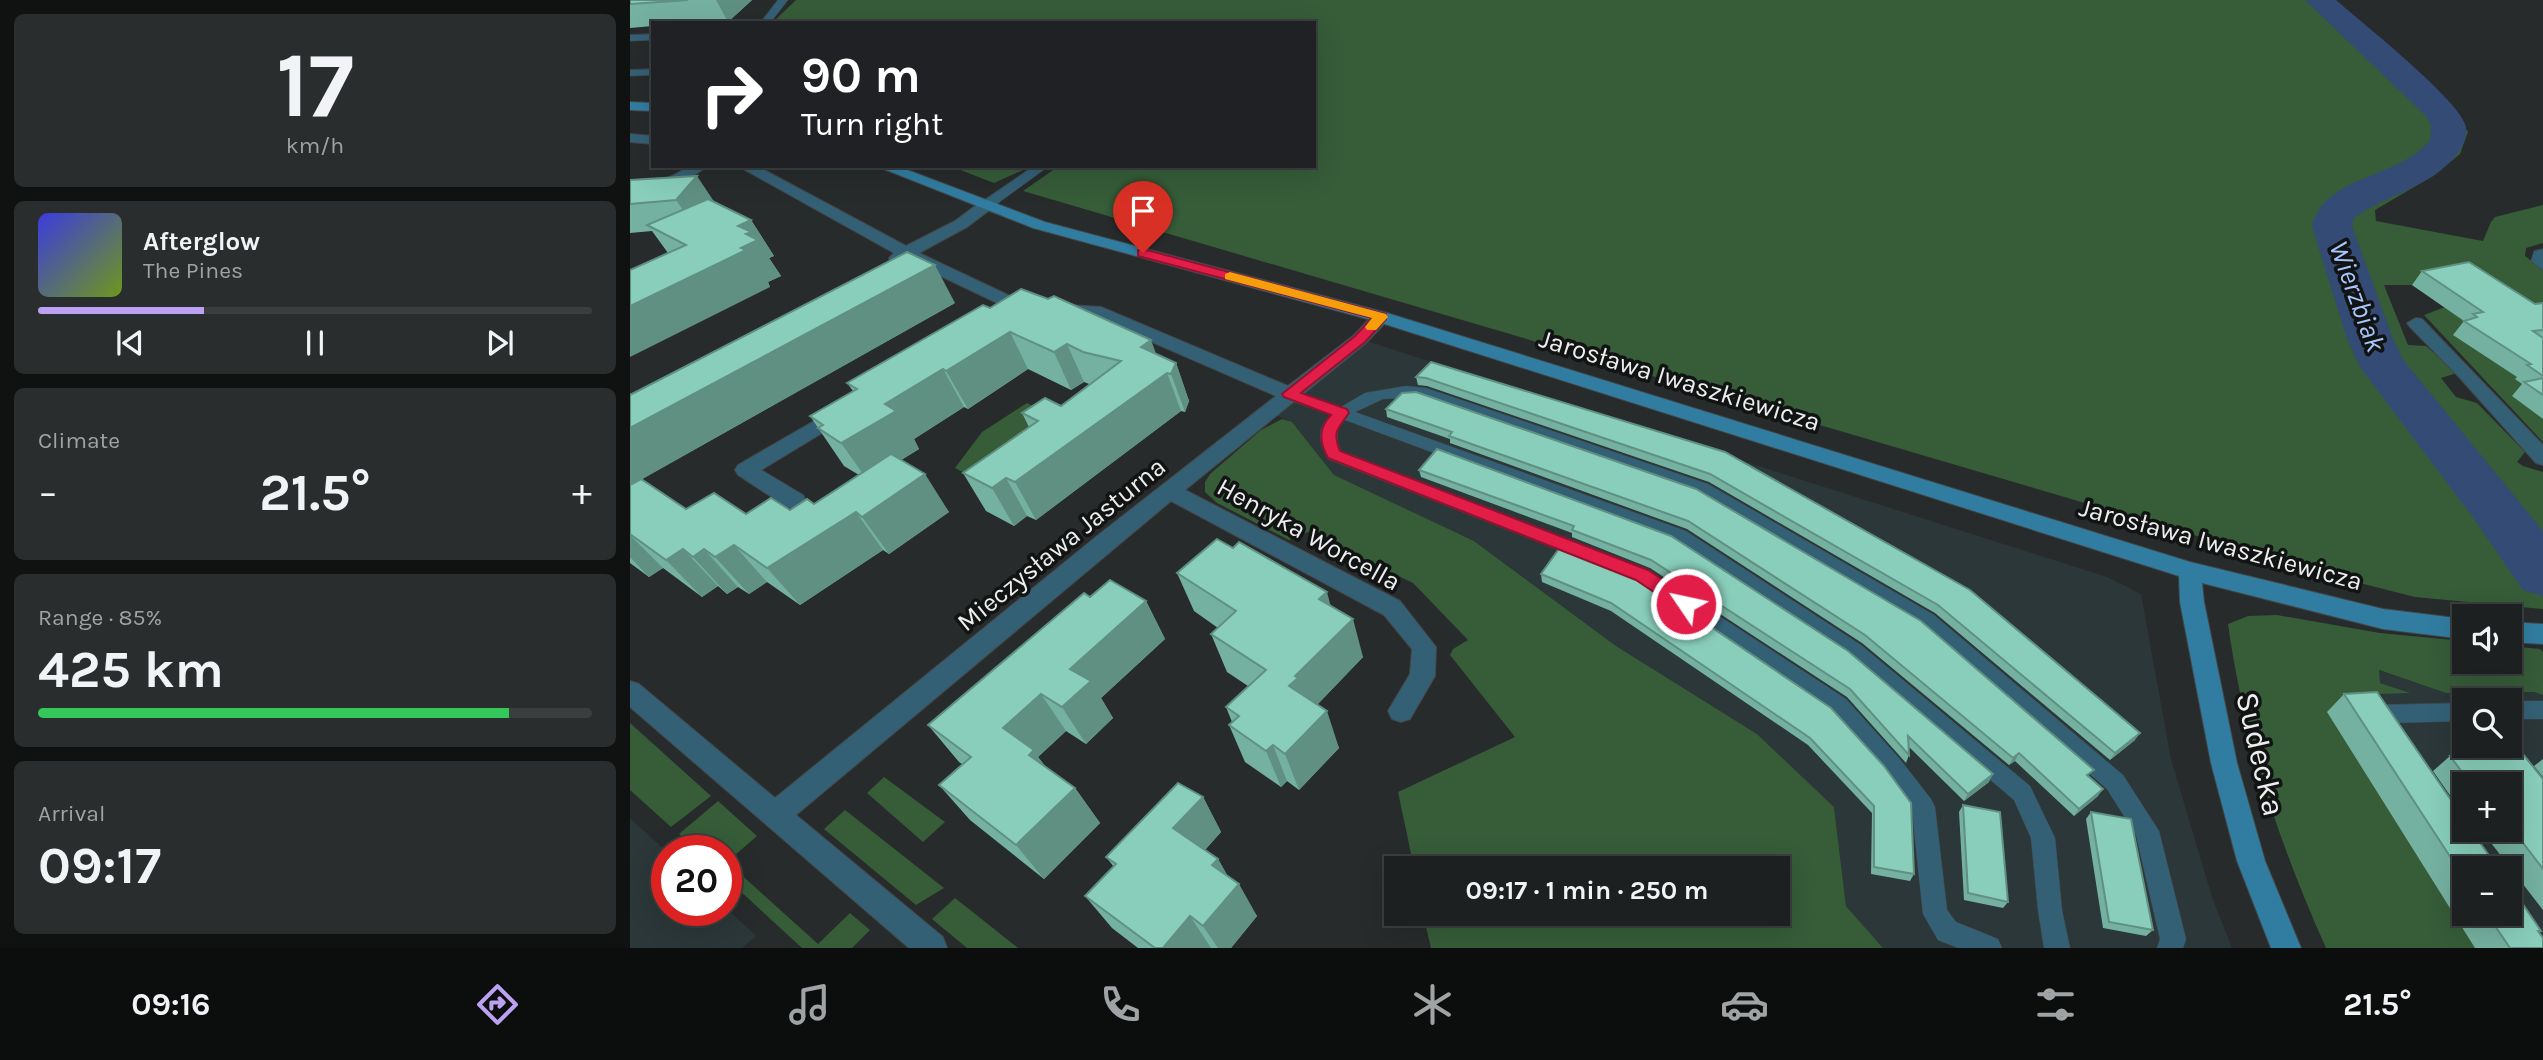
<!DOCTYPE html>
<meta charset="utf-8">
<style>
body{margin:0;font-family:Karla,sans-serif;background:#2a2d2d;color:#f1f3f6;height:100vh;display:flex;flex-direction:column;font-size:26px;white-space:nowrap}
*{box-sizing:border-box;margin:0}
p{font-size:23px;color:#a0a3a5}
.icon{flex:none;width:38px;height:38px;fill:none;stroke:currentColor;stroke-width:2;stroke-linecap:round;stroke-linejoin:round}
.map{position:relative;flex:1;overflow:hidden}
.side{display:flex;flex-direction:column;gap:14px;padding:14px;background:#101212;width:630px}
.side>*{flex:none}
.guide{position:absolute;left:21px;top:21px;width:665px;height:147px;border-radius:0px;box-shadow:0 7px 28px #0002,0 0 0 2px #3b3e3e;background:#202124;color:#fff;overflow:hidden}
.tools{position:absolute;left:1822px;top:604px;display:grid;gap:14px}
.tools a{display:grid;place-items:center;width:70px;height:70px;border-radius:0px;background:#1d2020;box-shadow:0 7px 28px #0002,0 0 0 2px #3b3e3e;font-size:35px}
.speed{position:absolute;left:21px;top:835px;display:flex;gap:14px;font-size:35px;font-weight:700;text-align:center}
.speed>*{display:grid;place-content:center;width:91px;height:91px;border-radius:50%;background:#1d2020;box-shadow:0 7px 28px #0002,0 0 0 2px #3b3e3e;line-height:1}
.speed .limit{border:10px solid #d22;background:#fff;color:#111}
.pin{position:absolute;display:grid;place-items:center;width:60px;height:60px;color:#fff;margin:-72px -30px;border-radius:50% 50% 50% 0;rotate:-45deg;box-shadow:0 0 7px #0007}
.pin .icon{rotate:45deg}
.me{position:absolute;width:77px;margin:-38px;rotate:304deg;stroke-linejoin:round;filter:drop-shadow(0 0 5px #0008)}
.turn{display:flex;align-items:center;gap:24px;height:147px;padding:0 35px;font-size:32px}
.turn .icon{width:91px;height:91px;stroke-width:2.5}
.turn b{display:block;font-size:49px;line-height:60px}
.big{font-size:52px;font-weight:700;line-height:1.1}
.side .widget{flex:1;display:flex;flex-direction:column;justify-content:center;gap:10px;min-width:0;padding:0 24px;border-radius:10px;background:#2a2d2d}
.side .dial{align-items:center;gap:0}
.dial b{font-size:91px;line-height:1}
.song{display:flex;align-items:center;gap:21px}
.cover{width:84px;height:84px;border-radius:10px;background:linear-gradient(135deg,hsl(240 70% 55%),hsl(80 70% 35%))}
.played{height:7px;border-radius:4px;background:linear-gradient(90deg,#bca0f2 30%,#3b3e3e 30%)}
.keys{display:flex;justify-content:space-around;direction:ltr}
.heat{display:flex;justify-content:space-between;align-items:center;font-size:38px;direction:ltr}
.charge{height:10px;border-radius:5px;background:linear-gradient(90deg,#34c759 85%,#3b3e3e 0)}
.trip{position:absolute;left:754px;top:856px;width:406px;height:70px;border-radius:0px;background:#1d2020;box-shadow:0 7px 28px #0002,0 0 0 2px #3b3e3e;font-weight:700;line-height:70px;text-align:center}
.tab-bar{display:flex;height:112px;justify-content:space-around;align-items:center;background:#0c0d0d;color:#a0a3a5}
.tab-bar .icon{width:49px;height:49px}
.tab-bar .active{color:#bca0f2}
.tab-bar b{font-size:32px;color:#f1f3f6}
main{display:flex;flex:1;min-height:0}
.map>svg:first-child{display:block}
.built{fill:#2b3738;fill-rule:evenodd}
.green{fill:#365c38}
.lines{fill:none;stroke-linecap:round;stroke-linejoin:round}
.river{fill:#344b75;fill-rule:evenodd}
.lane-casing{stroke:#434646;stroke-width:1}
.street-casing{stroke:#434646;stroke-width:2}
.secondary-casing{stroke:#434646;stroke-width:2}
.lane{fill:#346076;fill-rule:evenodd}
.street{fill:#346076;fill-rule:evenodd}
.secondary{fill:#317da1;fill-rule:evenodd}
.wall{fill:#75b1a0}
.shaded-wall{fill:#5f9082}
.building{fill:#88ceba;stroke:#5f9082;stroke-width:2}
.route{fill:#e11d48;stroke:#92132f;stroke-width:2}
.slow{fill:#f59e0b}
.labels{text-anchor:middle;stroke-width:7;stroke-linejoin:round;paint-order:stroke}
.street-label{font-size:26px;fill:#eceeef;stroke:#121313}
.water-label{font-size:28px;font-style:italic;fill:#a6c5fc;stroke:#121313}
.near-street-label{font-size:32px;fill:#eceeef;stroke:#121313}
</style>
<main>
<section class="side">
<div class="widget dial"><b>17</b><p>km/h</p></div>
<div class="widget">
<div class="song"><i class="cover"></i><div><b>Afterglow</b><p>The Pines</p></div></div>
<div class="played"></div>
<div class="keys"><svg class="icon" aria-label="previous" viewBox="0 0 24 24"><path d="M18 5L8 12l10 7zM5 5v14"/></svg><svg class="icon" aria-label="pause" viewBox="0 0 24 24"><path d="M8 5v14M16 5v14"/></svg><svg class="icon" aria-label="next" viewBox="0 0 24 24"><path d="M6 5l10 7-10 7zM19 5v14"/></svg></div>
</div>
<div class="widget"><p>Climate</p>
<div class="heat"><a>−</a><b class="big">21.5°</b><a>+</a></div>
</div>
<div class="widget"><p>Range · 85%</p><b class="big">425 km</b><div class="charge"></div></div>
<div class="widget"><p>Arrival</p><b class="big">09:17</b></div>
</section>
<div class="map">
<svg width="1913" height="948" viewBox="0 0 1913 948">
<rect width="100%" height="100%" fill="#272b2b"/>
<!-- built -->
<g class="built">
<path d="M730,339l747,238 34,17 30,165 41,138 20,51h-349l-37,-42 -12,-99 -77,-73 -141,-88 -142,-105 -140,-66 -42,-53 -25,-10z"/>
<path d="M1748,670l68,23 88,-1 9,3v253h-67l-149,-236 21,-17 59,-3 -27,-9zM1834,700h46v46h-46zM1834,784h46v46h-46zM1834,868h46v46h-46z"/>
<path d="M0,818l37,34v58l59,-2 30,28 -14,12h-112z"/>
</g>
<!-- green -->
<g class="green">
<path d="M166,0h1517l109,100 21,24 -3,17 -12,13 -77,40 -29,24 36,128 35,51 150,182v30l-128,-12 -75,-19 -1317,-387 36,-25h255v-143h-542z"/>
<path d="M1695,0h10l110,99 23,33 -8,22 -27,22 -58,34 1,11 107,20 8,-19 4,-5 48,-12v38l-17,5 -1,8 18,14v172l-119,-127 21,-8 -33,-22h-28l24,60 18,1 31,27 -16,5 15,19 21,6 48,49 -8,10 6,4 20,6v78l-156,-190 -45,-144 7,-8c38,-18 77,-34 107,-64l2,-18 -17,-21z"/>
<path d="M320,166h82l-38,17z"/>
<path d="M397,403l33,17 -88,57 -17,-9 27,-36z"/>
<path d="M652,419l10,3 42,53 140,66 142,105 141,88 77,73 12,99 37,42h-452l-8,-34h355v-46h-364l-16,-76 117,-55 -65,-82 3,-6 15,-9 -55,-57 -105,-51 -19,8 -72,-37 -12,-11v-10l5,-8 51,-44z"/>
<path d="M1647,615l103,18 84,8v21h46v-16l30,3 3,3v43l-9,-3 -88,1 -67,-23 1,13 30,10 -61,2 127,253h-150c-47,-105 -82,-209 -98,-324l20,-8z"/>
<path d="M0,723l81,73 -40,31 -41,-37z"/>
<path d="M254,777l61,45 -22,20 -56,-49z"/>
<path d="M88,801l39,35 -30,26 91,82 32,-31 20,17 -18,18h-50l-76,-70v-28h-29l-18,-16z"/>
<path d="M215,810l99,78 -28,17 -92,-76z"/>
<path d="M325,898l63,50h-51l-35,-29z"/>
</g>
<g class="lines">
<!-- river -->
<path class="river" d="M1675,0h31c24,21 126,102 130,127 2,12 -7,26 -15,34 -25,27 -68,35 -97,57l-2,8 41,113 11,22 139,170v65l-20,-6 -51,-74 -112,-149 -13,-28 -35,-113c13,-52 88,-47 118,-86l1,-14 -5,-10z"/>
<defs>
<g id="lane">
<path d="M148,0h10l-18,23h-10z"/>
<path d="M23,34v6l-23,1v-6z"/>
<path d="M23,69v6l-23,1v-6z"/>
<path d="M404,166h15l-59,43h-10v-6z"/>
<path d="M1913,249v21l-12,-9 3,-10z"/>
<path d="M776,386l20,2 282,96 226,131 189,160 36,56 27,108 -3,9h-26l3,-9 -24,-104 -29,-46 -187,-162 -224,-133 -278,-97 -35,2 -28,13 331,119 175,114 169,141 25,52 7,72 8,38h-26l-6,-38 -7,-72 -17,-38 -167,-143 -175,-116 -327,-121c-10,10 -9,19 -4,31l308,119 197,129 53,59 32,41 4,8 12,103 9,12 42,17 4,9h-44l-20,-8 -15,-26 -11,-103 -29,-39 -53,-59 -195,-133 -307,-121c-9,-16 -12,-31 3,-44l-48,-17 -2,-4 8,-5 52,18 24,-14z"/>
<rect x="1880" y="701" width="33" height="18"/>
<path d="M1834,703v18l-72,2 -2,5c-13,4 -18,-3 -24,-14l3,-7 8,-2z"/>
<path d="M1880,741l33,39v28l-8,-3 -46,-59h21z"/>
</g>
<g id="street">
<path d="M0,134l23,2v8l-23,-2z"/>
<path d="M61,166h17l-35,23 -43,11v-10l23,-4z"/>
<path d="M108,166h19l149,80 49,-25 24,-18h12l2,3 -2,3 -24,18 -48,26 104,49 78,5 187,79 66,-51 21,-22h12l3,4 -3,4 -21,22 -181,147 215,111 36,46 -1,29 -25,43 -9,3 -9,-3 -4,-8 22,-37 2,-25 -28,-34 -213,-114 -375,314 147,122 4,11h-38l-279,-241v-26l9,3 136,114 322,-262 179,-140 -184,-80 -78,-5 -107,-51 -10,3 -6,-1 -2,-4 5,-5z"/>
<path d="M1786,318l6,1 121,126v20l-7,-2 -77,-86 -49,-50 -3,-4z"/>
<path d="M210,406l7,2 3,5 -3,5 -86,52 42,25 3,6 -3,6 -8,2 -8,-2 -49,-32 -3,-5 3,-5z"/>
</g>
<g id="secondary">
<path d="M0,102l23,1v8l-23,-1z"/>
<path d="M246,166h21l148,56 342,91 803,249 193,47 81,10v20l-81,-10 -181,-46 2,19 33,161 28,98 36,87h-30l-34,-87 -26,-98 -31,-161 -1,-26 -804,-255 -342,-93z"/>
<path d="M1880,622l33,2v20l-33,-2z"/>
</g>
</defs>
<!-- lane casing -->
<use href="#lane" class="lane-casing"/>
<!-- street casing -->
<use href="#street" class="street-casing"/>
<!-- secondary casing -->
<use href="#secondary" class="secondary-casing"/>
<!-- lane -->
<use href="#lane" class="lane"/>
<!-- street -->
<use href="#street" class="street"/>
<!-- secondary -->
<use href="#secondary" class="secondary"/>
</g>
<!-- wall -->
<g class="wall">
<path d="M0,0h122l-24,22 -75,1v3l-23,2z"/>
<path d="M0,180l85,22 36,18 23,36 -5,2 12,18 -13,6 2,5 -102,-34 -16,-22 -22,2z"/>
<path d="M1792,271l113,33 8,-1v116l-31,-23 10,-12 -7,-5 2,-2 -64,-42 11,-14 -52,-36z"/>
<path d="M325,303l-313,176 44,30 60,5 44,-4 24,-6 45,-29 -15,-9 -34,-50 43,-25 -6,-8 143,-75 167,46 19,9 13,38 -4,11 -4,-1 -145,109 -9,-4 -13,10 -28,-15 -23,-38 66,-46 -7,-14 39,-7 28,-22 -5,-2 -13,8 -43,-21 -60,40 -4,-2 -50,32 5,10 -18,11 48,52 -60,42 -6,-4 -83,55 -33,-23 -18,12 -11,-7 -11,7 -9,-8 -16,11 -39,-29 -14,9 -19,-14v-168z"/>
<path d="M801,362l294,90 410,288 -25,20 -175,-147 -226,-131 -282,-96 -9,-1 -2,-8z"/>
<path d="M756,409l310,80 393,288 9,19 -24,20 -59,-55 -6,4 -147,-122 -175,-114 -237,-86v-4l-63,-22z"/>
<path d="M789,470l252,66 318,246 -25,19 -55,-54v8l-3,8 -59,-66 -197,-129 -78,-31v-4l-151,-56z"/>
<path d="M931,546l270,162 83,166 -4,7 -39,-7 1,-61 -64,-68 -197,-134 -69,-29 -1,-8z"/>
<path d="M547,573l154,33 32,51 -46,48 22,43 -40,42 -12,-9 -6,6 -36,-25 -16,-37 3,-3 -6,-15 22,-21 -21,-14 -16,-38 7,-6 -24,-17z"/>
<path d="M460,597l56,4 19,38 -64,59 12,20 -27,26 -20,-13 -28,26 8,10 29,21 25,35 -56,56 -74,-59 -31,-35 23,-21 -3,-2 -31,-37z"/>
<path d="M1714,694l120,174v46h46l31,17 -2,1 4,16h-68l-148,-236z"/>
<path d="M1820,756l93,23v131l-62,-80h29v-46h-46v24l-5,-6 -3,2 -23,-33z"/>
<path d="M1913,759v18l-9,-11z"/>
<path d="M573,797l18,35 -16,18 13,9 9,16 30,41 -26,32h-93l-26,-20 -27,-32 29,-29 -8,-10z"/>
<path d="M1333,805l45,97 -5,6 -39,-8 -5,-88z"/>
<path d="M1461,812l62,118 -7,6 -43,-8 -17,-109z"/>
</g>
<!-- shaded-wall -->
<g class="shaded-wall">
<path d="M86,0h36l-24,22z"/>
<path d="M67,176l18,27 -20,25 -19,-28z"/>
<path d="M121,220l23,36 -5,2 12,18 -13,6 2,5 -140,70v-51l111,-58 -3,-22z"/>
<path d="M305,265l20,38 -325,183v-58z"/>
<path d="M380,332l18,37 -60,40 -22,-38z"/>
<path d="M521,340l13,35 3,-2 14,38 -145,109 -21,-38 126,-135z"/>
<path d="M437,344l17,38 -13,8 -17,-38z"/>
<path d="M546,363l13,38 -4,11 -14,-38z"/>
<path d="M313,369l21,38 -50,32 5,10 -51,32 -27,-38 44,-39z"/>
<path d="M295,474l24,38 -60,42 -27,-37z"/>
<path d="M376,478l21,38 -13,10 -22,-38z"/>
<path d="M226,512l27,38 -83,55 -33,-37z"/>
<path d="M0,535l33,33 -14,9 -19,-20z"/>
<path d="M104,545l33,37 -18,12 -34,-37z"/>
<path d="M53,549l35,37 -16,11 -36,-37z"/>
<path d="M74,549l34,38 -11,7 -34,-37z"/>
<path d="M697,592l10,38 -18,-31z"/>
<path d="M516,601l19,38 -64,59 12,20 -27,26 -24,-37 8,-38z"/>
<path d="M723,619l10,38 -53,55 -21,-26 6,-10z"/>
<path d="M411,694l25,37 -28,26 22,29 -57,-58z"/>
<path d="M697,711l12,37 -40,42 -14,-36z"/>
<path d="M1510,733l-5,7 -25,20 5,-7z"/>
<path d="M643,745l14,36 -6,6 -15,-36z"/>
<path d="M1389,753l-4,8 -6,4 4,-7z"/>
<path d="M1363,774l-4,8 -25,19 4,-7z"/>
<path d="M445,788l25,35 -56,56 -28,-34z"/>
<path d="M1473,789l-5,7 -24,20 5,-7z"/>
<path d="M573,797l18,35 -27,30 -21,-34z"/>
<path d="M588,859l17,30 4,-5 18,32 -26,32h-13l-15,-22 9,-61z"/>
<path d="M560,916l21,32h-48z"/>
</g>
<!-- building -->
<g class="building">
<path d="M0,0h58l-58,4z"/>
<path d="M67,176l-21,24 -46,4v-24z"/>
<path d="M78,199l43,21 -13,6 14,6 -6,2 12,6 -17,8 5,2 -116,56v-36l56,-25 -39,-20z"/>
<path d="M277,252l28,13 -305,163v-33z"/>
<path d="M1839,262l66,42 8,-1v27l-10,1 10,7v38l-16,-11 4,-1 -67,-43 13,-4 -4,-3 10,-2 -61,-41z"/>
<path d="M391,289l27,10 6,-3 97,44 -10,7 35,16 -5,11 -4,-1 -152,109 -9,-4 -14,10 -29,-15 75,-52 -16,-8 23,-15 16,8 60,-45 -38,-9 -16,-8 -13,8 -44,-20 -64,39 -3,-2 -58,35 11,7 -55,32 -23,-15 5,-3 -13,-9 47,-27 -10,-6 136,-78 7,3z"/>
<path d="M801,362l294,90 245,138 170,143 -25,20 -177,-148 -228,-131 -284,-96 -10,-1z"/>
<path d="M1913,378v17l-19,-13z"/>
<path d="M786,392l280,97 225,132 173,149 -7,5 16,14 -24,20 -60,-56 -6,5 -148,-123 -177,-114 -239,-85 3,-4 -66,-23 16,-16z"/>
<path d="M807,449l234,87 177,115 145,123 -25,20 -60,-58 1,19 -59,-66 -199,-129 -79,-30 2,-4 -155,-56z"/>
<path d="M261,454l34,20 -63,43 -6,-5 -89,56 -33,-23 -19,12 -11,-8 -11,8 -10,-8 -17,11 -36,-26v-49l11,-6 45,30 28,-16 32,21 25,-16 19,12 17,-11 7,5z"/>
<path d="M587,539l16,9 6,-6 88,50 -8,7 34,20 -58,57 3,2 -9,8 38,25 -42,43 -12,-9 -7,6 -37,-26 10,-9 -13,-9 40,-37 -55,-36 25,-23 -59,-38z"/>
<path d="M931,546l73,29 197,133 53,58 27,37 3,71 -40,-7v-61l-64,-68 -199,-135 -70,-29z"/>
<path d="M480,580l36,21 -76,68 21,12 -29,26 -21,-13 -38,34 31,22 -5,5 46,33 -59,57 -77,-60 32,-28 -43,-32 156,-132 6,4z"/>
<path d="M1747,692l87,127v11h7l27,38h-34v10l-120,-184z"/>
<path d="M1888,748l25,31v90l-33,-43v-42h-39l-21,-28z"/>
<path d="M548,783l25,14 -30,31 45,31 -6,6 27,19 -36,42 -13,-10 -27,32h-8l-70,-52 31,-32 -10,-7z"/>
<path d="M1333,805l37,7 8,90 -40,-9z"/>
<path d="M1461,812l40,7 22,111 -44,-8z"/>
<path d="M1880,885l31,46h-3l5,7v10h-33l-23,-34h23z"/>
</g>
<!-- route -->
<path class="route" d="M513,249l243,65v5l-21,23 -64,51 46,16 2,4c-11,16 -17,18 -9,38l308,119 44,29 3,5 -3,5h-13l-43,-29 -308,-122c-9,-16 -10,-30 3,-43l-47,-18 -2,-3 73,-58 17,-18 -234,-62v-6z"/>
<!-- slow -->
<path class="slow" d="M600,272l156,42 2,3 -12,13h-9l-2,-3 7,-9 -147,-39v-5z"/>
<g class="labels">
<!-- street labels -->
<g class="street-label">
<text transform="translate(1050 380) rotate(17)" y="9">Jarosława Iwaszkiewicza</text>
<text transform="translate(679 534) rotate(29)" y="9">Henryka Worcella</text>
<text transform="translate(431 544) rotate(-39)" y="9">Mieczysława Jasturna</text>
<text transform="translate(1591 544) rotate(15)" y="9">Jarosława Iwaszkiewicza</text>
</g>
<!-- water labels -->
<g class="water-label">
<text transform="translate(1728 296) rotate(70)" y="10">Wierzbiak</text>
</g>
<!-- near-street labels -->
<g class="near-street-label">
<text transform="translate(1631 754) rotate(77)" y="11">Sudecka</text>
</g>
</g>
</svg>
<div class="tools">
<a><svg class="icon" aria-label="sound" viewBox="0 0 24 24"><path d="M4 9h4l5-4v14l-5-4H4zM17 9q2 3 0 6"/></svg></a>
<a><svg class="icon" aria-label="search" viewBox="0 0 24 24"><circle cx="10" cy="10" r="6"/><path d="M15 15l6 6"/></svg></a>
<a>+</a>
<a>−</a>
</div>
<div class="speed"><div class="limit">20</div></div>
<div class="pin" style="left:513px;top:253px;background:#d93025"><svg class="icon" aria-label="arrive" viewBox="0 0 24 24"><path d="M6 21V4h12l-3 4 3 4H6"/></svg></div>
<svg class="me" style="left:1056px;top:604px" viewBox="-20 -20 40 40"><circle r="17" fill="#e11d48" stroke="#fff" stroke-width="3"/><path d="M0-11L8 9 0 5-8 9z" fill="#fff"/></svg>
<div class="trip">09:17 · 1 min · 250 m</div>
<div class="guide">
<div class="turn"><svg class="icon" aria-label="right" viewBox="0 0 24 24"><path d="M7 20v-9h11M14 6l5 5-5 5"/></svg><div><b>90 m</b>Turn right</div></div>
</div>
</div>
</main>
<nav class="tab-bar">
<b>09:16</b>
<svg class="icon active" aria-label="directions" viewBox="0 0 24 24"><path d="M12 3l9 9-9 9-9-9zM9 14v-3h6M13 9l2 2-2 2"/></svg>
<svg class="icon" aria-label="music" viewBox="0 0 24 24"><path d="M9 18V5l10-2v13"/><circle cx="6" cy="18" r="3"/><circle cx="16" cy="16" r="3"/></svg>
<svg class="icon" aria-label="phone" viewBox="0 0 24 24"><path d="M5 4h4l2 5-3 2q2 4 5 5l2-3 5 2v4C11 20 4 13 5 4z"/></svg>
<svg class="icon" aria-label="climate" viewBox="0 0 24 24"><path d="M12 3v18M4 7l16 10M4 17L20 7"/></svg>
<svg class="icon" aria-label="car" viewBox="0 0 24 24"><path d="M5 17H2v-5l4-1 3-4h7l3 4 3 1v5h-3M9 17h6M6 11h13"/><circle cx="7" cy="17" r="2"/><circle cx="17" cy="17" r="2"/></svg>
<svg class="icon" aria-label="filters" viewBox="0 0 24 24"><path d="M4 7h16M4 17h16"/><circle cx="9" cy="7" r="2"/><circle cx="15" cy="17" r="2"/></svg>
<b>21.5°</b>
</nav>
